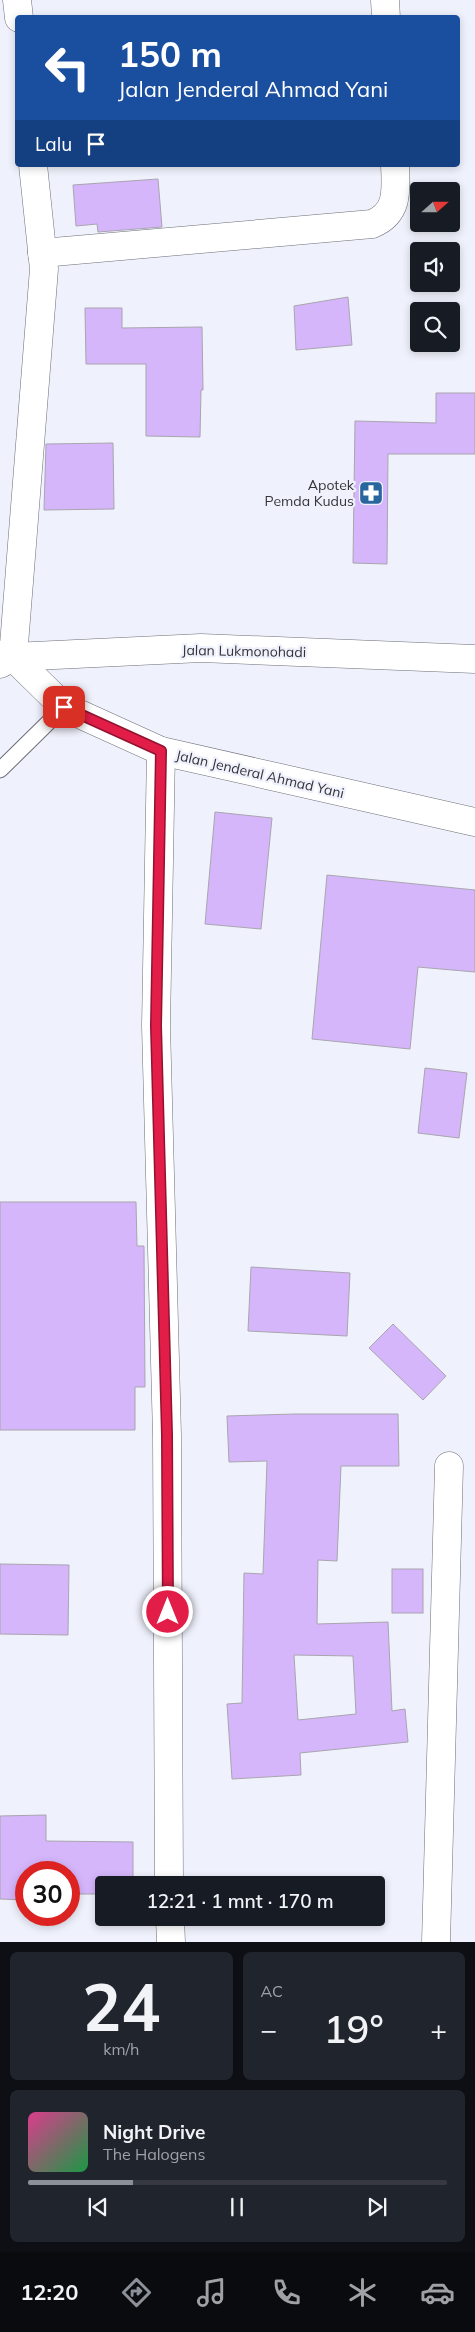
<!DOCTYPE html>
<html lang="id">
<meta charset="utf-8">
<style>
body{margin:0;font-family:Mulish,sans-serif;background:#20242c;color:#f1f3f6;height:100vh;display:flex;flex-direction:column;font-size:19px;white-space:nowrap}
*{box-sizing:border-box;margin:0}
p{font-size:16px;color:#9ea1a6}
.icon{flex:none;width:28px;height:28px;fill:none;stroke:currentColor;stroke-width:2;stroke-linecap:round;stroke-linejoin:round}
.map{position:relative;height:1942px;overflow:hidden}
.side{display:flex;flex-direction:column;gap:10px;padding:10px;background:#0d0f14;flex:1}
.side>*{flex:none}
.banner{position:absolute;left:15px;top:15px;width:445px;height:152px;border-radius:5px;box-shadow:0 2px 8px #0003;background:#1a4fa0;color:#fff;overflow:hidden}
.needle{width:32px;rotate:69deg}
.tools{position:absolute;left:410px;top:182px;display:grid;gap:10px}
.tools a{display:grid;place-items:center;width:50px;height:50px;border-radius:5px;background:#171b24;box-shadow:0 2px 8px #0003;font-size:25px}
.speed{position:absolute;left:15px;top:1861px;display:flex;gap:10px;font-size:25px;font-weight:700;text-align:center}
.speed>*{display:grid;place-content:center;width:65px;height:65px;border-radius:50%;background:#171b24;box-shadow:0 2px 8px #0003;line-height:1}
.speed .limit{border:8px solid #d22;background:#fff;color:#111}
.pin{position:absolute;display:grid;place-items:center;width:42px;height:42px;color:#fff;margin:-21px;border-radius:10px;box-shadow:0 2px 8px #0006}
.me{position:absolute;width:55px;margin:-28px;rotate:0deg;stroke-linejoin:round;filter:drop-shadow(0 0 4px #0008)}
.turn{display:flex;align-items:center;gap:18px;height:105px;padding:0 20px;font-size:22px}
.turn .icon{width:65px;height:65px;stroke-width:2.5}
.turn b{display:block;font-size:35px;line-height:42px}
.then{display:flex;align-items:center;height:48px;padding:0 20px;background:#0003;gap:10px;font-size:19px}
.big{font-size:38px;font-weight:600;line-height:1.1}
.side .card{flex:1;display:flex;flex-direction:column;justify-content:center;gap:8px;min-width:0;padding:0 18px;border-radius:8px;background:#20242c}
.side .dial{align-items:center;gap:0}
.dial b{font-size:65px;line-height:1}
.song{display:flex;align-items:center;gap:15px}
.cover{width:60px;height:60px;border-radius:8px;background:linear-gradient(135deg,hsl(330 70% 55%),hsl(140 70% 35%))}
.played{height:5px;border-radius:2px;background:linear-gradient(90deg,#8c9099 25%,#363941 25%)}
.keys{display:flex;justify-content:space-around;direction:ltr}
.heat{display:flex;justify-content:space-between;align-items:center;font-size:28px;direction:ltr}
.side .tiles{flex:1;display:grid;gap:10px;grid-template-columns:1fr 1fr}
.card:last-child{grid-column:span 2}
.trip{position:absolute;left:95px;top:1876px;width:290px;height:50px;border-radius:5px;background:#171b24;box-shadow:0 2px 8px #0003;font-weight:600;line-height:50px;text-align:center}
.menu{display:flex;height:80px;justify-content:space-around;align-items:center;background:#090b0e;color:#9ea1a6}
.menu .icon{width:35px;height:35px}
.menu .active{color:#8c9099}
.menu b{font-size:22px;color:#f1f3f6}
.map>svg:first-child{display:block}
.building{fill:#d5b6fb;stroke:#a9a5ae;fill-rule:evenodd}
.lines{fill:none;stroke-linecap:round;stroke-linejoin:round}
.service-casing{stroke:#6d6f78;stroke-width:17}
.minor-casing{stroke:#6d6f78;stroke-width:29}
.secondary-casing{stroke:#6d6f78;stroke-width:29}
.service{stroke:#fff;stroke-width:15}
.minor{stroke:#fff;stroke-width:28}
.secondary{stroke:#fff;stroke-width:28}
.route-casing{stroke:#92132f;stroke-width:12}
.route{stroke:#e11d48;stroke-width:9}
.labels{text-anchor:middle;stroke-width:4.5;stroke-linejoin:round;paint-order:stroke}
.poi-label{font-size:14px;fill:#353539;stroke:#eff1fc;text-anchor:end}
.street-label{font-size:14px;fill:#353539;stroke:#eff1fc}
</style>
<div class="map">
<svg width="475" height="1942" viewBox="0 0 475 1942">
<rect width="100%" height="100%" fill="#eff1fc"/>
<!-- building -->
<g class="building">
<path d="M158,179l4,48 -64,5 -1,-8 -21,2 -3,-41z"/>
<path d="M348,297l4,48 -56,5 -2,-44z"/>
<path d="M85,308h37v20l80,-1 1,63h-2l-1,47 -54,-1v-72h-60z"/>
<path d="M436,393h39v61h-87l-1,110 -34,-1 2,-142 81,2z"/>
<path d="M113,443l1,66 -70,1 2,-66z"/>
<path d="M215,812l57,6 -11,111 -56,-5z"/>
<path d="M327,875l148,15v82l-57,-5 -8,82 -98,-10z"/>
<path d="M425,1068l42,5 -8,65 -41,-5z"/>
<path d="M0,1202h136l1,44h7l1,141h-10v43h-135z"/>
<path d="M251,1267l99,6 -3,63 -99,-5z"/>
<path d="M393,1324l53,52 -23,24 -54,-52z"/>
<path d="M294,1414h104l1,52h-58l-4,95 -19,-1 -1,64 71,-2 4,89 13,-2 3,33 -108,11 1,22 -69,4 -5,-75 15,-1 2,-130 19,1 4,-113 -38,1 -2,-46zM294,1655l59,1 3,58 -58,6z"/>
<path d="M0,1564l69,1 -1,70 -68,-1z"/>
<rect x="392" y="1569" width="31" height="44"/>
<path d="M46,1815v26l87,1v43h-29v9h-35v-22h-43v28l-26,-1v-83z"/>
</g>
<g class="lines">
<defs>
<path id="service" d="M0,770l64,-63"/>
<g id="minor">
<path d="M17,0l2,18"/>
<path d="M385,0l1,18"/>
<path d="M42,253l330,-29c27,-11 24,-34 23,-59"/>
<path d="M0,664l13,-7 31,-388 -11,-104"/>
<path d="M161,751l-5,275 11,409 2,450"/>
<path d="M170,1918l1,24"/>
<path d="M436,1942l13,-476"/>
</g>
<g id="secondary">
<path d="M1,655l12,2 188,-9 274,11"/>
<path d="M13,657l51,50 97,44 314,71"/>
</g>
</defs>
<!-- service casing -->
<use href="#service" class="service-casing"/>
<!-- minor casing -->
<use href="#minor" class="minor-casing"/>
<!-- secondary casing -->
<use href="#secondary" class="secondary-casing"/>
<!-- service -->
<use href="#service" class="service"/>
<!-- minor -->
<use href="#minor" class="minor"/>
<!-- secondary -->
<use href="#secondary" class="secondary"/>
</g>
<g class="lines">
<defs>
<path id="route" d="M64,707l97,44 -5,275 11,409 1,177"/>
</defs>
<!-- route casing -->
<use href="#route" class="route-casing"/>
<!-- route -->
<use href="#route" class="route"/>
</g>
<!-- icons -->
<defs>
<symbol id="pharmacy-square" viewBox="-11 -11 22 22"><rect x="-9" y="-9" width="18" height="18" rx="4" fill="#29669d" stroke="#eff1fc"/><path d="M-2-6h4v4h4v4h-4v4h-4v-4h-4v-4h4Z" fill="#fff"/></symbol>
</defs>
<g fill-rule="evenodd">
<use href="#pharmacy-square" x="357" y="479" width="28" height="28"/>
</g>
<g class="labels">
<!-- poi labels -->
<g class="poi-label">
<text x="354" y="490">Apotek<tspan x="354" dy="16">Pemda Kudus</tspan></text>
</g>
<!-- street labels -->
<g class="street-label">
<text transform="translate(244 651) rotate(1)" y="5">Jalan Lukmonohadi</text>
<text transform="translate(260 774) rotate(13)" y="5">Jalan Jenderal Ahmad Yani</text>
</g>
</g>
</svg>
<div class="tools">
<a><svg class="needle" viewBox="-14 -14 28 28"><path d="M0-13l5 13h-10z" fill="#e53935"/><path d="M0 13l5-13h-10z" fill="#9ea1a6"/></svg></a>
<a><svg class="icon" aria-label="sound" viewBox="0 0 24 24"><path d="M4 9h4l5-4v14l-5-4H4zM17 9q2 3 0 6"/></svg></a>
<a><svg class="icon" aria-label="search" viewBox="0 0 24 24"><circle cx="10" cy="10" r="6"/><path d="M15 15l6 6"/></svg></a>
</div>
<div class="speed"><div class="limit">30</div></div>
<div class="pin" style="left:64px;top:707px;background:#d93025"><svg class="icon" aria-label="arrive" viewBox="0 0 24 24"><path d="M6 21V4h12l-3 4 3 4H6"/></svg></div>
<svg class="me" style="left:168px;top:1612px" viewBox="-20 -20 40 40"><circle r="17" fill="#e11d48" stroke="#fff" stroke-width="3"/><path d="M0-11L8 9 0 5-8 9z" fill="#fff"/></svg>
<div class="trip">12:21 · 1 mnt · 170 m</div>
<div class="banner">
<div class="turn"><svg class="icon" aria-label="left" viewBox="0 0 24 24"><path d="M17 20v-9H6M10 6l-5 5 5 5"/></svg><div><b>150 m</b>Jalan Jenderal Ahmad Yani</div></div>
<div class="then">Lalu<svg class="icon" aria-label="arrive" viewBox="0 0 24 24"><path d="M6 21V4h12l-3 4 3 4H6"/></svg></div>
</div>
</div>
<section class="side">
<div class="tiles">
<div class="card dial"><b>24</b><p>km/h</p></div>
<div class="card"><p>AC</p>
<div class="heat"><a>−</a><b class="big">19°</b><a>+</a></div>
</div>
<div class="card">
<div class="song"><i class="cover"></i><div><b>Night Drive</b><p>The Halogens</p></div></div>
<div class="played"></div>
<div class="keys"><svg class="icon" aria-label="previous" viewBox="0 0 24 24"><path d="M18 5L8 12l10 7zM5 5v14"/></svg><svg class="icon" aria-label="pause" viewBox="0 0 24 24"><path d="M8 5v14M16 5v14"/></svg><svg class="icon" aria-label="next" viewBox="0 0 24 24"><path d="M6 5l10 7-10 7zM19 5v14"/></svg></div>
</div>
</div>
</section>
<nav class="menu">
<b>12:20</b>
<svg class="icon active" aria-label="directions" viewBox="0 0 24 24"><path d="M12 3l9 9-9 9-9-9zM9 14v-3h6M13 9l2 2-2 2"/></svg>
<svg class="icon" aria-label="music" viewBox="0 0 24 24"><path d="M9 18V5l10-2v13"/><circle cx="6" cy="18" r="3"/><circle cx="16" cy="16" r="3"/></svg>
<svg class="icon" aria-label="phone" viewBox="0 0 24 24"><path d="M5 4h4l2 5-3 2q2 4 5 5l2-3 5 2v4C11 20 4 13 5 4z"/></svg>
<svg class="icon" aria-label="climate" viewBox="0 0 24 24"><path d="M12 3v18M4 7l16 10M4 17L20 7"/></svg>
<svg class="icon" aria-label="car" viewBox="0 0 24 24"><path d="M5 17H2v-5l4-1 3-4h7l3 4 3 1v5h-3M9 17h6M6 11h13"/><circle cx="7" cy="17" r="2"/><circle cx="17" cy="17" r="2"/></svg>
</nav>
